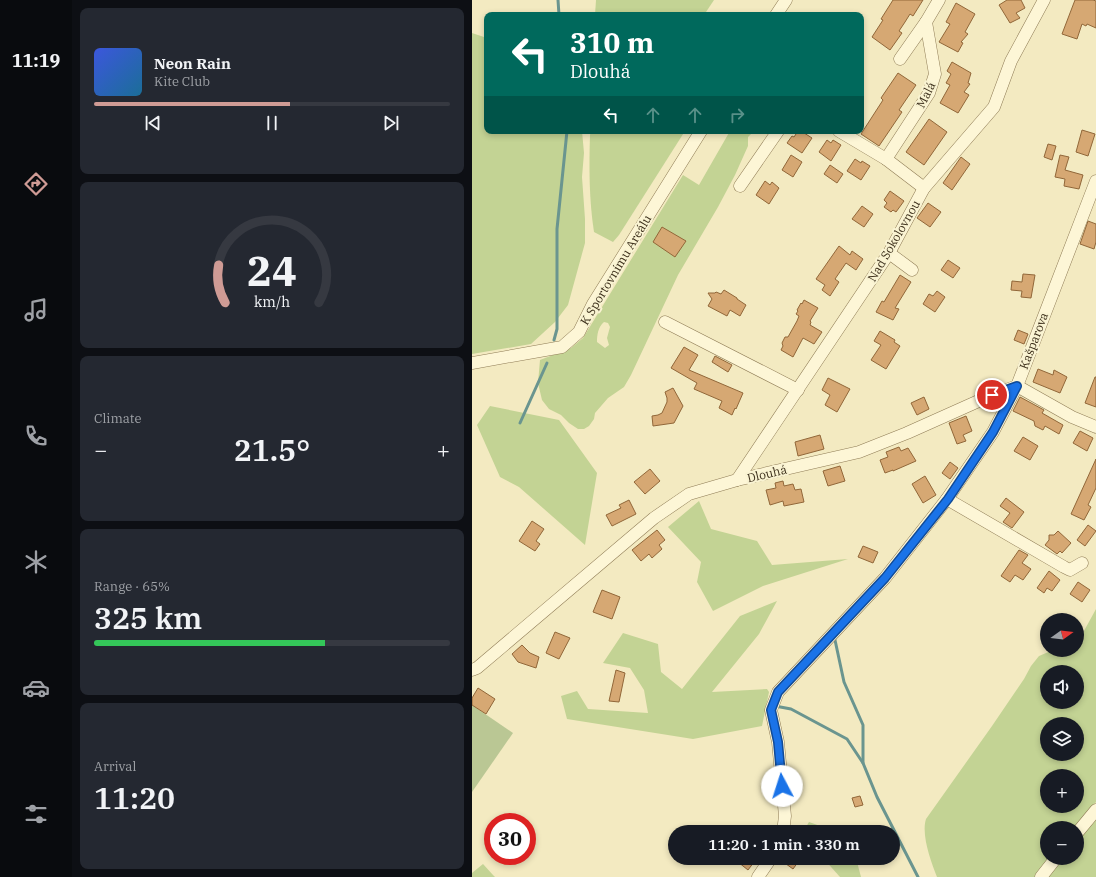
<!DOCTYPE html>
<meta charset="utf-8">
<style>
body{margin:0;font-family:"IBM Plex Serif",serif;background:#242831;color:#f1f3f6;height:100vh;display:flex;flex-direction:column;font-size:15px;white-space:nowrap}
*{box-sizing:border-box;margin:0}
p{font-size:13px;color:#9ea1a6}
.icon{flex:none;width:22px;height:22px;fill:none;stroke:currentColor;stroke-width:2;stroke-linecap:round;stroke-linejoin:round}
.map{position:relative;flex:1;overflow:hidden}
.panel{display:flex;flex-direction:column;gap:8px;padding:8px;background:#0d0f14;width:400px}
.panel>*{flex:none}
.guide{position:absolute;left:12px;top:12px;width:380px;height:122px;border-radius:8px;box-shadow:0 2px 6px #0003;background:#00695c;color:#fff;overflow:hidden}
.needle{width:26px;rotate:75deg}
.buttons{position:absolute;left:568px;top:613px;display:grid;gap:8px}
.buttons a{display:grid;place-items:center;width:44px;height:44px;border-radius:50%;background:#171b24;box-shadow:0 2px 6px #0003;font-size:20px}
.speed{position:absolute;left:12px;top:813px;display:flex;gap:8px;font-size:20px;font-weight:700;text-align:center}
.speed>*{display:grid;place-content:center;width:52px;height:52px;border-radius:50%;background:#171b24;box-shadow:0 2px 6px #0003;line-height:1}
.speed .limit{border:6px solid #d22;background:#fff;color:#111}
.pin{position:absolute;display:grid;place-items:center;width:34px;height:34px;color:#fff;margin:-17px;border:2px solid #fff;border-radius:50%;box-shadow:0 1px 4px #0007}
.me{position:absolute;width:44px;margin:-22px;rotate:355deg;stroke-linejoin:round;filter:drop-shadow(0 0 3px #0008)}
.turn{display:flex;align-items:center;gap:14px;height:84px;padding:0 20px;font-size:18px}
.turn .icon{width:52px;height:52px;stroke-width:2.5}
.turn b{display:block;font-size:28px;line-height:34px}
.lanes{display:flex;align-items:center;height:38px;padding:0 20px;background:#0003;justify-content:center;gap:20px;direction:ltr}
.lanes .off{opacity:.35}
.big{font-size:30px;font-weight:600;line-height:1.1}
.panel .widget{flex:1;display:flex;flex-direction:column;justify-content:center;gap:6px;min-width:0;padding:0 14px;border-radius:8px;background:#242831}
.panel .dial{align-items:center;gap:0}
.dial svg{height:104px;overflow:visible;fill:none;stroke:#363941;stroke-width:7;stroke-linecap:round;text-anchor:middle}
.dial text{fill:#f1f3f6;stroke:none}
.song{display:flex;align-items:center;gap:12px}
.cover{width:48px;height:48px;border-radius:6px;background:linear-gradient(135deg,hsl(230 70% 55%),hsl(200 70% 35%))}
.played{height:4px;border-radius:2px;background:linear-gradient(90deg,#cf9b95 55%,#363941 55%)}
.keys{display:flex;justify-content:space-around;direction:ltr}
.heat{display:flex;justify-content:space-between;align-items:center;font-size:22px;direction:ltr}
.charge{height:6px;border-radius:3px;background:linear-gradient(90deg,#34c759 65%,#363941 0)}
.trip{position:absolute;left:196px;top:825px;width:232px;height:40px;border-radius:20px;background:#171b24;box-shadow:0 2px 6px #0003;font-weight:600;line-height:40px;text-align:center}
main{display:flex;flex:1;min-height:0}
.menu{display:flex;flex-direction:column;width:72px;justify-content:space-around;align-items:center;background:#090b0e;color:#9ea1a6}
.menu .icon{width:28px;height:28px}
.menu .current{color:#cf9b95}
.menu b{font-size:18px;color:#f1f3f6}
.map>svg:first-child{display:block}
.green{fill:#c3d394;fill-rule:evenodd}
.cemetery{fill:#bac794}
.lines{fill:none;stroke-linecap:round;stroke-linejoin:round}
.stream{stroke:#6a958f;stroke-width:3}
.building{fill:#d6a873;stroke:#916739}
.minor-casing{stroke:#8f7c56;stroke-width:13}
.minor{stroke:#fdf6d6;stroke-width:12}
.route-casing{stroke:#114b97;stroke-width:10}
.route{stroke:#1a73e8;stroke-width:7}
.labels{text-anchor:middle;stroke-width:4;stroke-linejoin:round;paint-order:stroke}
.street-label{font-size:12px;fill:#3d301c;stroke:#f9f3d2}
</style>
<main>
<nav class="menu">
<b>11:19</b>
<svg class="icon current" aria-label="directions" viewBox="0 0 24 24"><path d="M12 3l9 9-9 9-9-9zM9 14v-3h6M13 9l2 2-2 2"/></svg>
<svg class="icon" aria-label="music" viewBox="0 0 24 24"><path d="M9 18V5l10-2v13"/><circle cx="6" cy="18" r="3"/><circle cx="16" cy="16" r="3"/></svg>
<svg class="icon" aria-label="phone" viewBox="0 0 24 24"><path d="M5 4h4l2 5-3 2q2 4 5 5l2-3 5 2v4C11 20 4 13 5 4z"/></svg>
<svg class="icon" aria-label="climate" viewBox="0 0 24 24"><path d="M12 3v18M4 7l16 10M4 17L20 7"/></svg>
<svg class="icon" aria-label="car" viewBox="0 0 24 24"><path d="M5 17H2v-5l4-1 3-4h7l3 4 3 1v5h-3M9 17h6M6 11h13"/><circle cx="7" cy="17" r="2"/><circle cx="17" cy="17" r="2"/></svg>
<svg class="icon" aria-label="filters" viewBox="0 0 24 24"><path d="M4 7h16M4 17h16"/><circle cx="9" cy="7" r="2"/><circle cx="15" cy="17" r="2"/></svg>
</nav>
<section class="panel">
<div class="widget">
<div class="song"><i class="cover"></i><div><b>Neon Rain</b><p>Kite Club</p></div></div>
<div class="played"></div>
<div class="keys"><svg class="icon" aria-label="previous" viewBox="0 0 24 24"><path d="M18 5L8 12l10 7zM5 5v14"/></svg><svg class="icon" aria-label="pause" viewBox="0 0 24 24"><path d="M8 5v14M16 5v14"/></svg><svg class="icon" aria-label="next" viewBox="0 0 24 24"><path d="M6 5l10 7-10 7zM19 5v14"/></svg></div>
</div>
<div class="widget dial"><svg viewBox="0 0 100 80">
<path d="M14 69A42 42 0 1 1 86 69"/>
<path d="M14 69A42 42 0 0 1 9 40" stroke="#cf9b95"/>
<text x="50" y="56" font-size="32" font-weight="700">24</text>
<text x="50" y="72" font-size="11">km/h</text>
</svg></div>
<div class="widget"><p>Climate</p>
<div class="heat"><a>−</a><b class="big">21.5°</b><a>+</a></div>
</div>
<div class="widget"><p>Range · 65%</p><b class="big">325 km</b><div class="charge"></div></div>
<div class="widget"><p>Arrival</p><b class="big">11:20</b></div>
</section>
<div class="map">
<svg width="624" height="877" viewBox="0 0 624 877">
<rect width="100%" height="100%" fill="#f3eac1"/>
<!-- green -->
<g class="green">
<path d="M124,0h118l-10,15h-109z"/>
<path d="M0,33l15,5v93h95l2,22 -2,24 3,42v24l-17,62 -13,17 -24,22 -59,10z"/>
<path d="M119,131h94l-66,104 -6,7 -19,-10c-5,-32 -5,-64 -4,-97z"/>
<path d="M258,131h24l-6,6v9l-13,29 -17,32 -40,68 -47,100 -7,12 -16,11 -13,15 -1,6 -5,7 -5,3h-6l-9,-6 -8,-8 -12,-6 -7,-9 -4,-17 2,-23 31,-12 12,-10 100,-163 16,10zM132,322l4,1 2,4 -3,11 2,7 -4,3 -8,-6c0,-7 1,-15 7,-20z"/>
<path d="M18,406l69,14 38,53 -12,72 -66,-58 -19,-10 -23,-52z"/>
<path d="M227,501l12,28 46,12 15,24 76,-6 -85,27 -50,25 -16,-29 4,-20 -33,-35z"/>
<path d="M305,601l-18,33 -47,58 55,-3 2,3 -7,34 -69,13 -126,-20 -6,-23 16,-5 11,18 60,4 -4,-23 -14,-22 -27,-5 20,-30 35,11 3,28 21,17 58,-73z"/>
<path d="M624,609v193l-22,26h-27v30h3l-15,19h-98c-6,-15 -16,-42 -11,-58l66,-93 32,-47 7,-13 8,-10 14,-6h24v-10h2zM575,672h30v30h-30zM575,724h30v30h-30zM575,776h30v30h-30z"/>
<path d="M624,816v61h-49l15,-19h15v-19z"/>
<path d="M337,822l28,10h-34z"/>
<path d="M351,858h33l5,19h-21z"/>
<path d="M11,864l10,11 2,2h-23v-4z"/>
</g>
<!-- cemetery -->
<path class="cemetery" d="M0,705l41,28 -41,59z"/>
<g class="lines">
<!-- stream -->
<g class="stream">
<path d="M86,0l1,15"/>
<path d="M82,340l3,-11v-100l10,-98"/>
<path d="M48,423l27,-60"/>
<path d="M363,640l9,42 19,43v38l14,34 41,80"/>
<path d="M303,706l16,3 56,30 16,24"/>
</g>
</g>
<!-- building -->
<g class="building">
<path d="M421,0h30l-10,16 -3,-2 -5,8 -6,9 3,2 -12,17 -18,-13 11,-17 -2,-1z"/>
<path d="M535,0h14l4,8 -9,5 4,5 -10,5 -11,-18z"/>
<path d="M603,0h18l3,1v27l-9,-4 -1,2 -4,-2 -5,15 -15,-5z"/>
<path d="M484,3l19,11 -10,18 3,2 -7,8 2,1 -5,9 -19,-10 11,-18 -4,-2z"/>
<path d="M480,62l19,11 -3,10 2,1 -6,8 5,3 -11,18 -18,-10 10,-18 -4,-2 5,-9 -4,-3z"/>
<path d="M426,73l18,12 -17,25 3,2 -23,34 -18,-12 22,-34 -2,-2z"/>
<path d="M457,119l18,13 -23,33 -18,-13z"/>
<path d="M610,130l13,4 -7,22 -12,-4z"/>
<path d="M326,131h3l11,7 -10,15 -15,-10 5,-7 2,1z"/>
<path d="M355,140l4,3 2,-3 8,5 -10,16 -12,-9z"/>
<path d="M576,144l8,2 -4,14 -8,-3z"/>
<path d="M319,155l11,7 -9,15 -11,-7z"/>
<path d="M588,155l9,2 -4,13 18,5 -4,14 -15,-3 1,-7 -10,-2z"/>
<path d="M489,157l9,7 -18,26 -9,-7z"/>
<path d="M383,159l6,4 1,-2 8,5 -9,14 -14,-9z"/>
<path d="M358,165l13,9 -6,9 -13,-9z"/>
<path d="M293,181l5,4 2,-3 7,6 -10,16 -13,-9z"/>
<path d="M418,191l14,10 -8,11 -3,-2 -2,2 -7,-5 3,-4 -3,-3z"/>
<path d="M456,203l13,9 -11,15 -13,-9z"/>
<path d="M390,206l11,8 -9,13 -12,-8z"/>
<path d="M616,221l8,3v18l-2,7 -14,-5z"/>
<path d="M190,227l24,14 -11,16 -22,-15z"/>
<path d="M367,246l11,9 2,-4 11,8 -7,11 -10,-7 -11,16 4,3 -9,14 -8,-6 3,-5 -9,-6z"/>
<path d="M476,260l12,8 -7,10 -12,-8z"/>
<path d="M551,274l12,1 -4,23 -10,-1 1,-6 -11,-1 1,-9 10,1z"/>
<path d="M428,275l11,7 -16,26 4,1 -6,11 -17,-8 6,-11 2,1z"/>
<path d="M252,290l13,8v1l9,6 -6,11 -10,-6 -3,6 -19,-10 4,-7 -4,-6h7l1,-1 5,2z"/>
<path d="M465,291l8,6 -10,15 -12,-8 6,-10 4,2z"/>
<path d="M332,300l14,8 -8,13 1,1 -1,3 12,7 -8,12 -11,-6 -10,19 -12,-7 2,-4 -1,-3 3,-6h3l9,-16 2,-5 -3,-2 2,-3 -1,-1 4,-7 1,1z"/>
<path d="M546,330l10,4 -4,10 -10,-4z"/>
<path d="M408,331l15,9 -1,2 6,4 -14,23 -15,-9 10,-15 -7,-4z"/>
<path d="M212,347l14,8 -9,15 54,23 -7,16 -1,-1 -3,7 -13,-7 3,-7 -28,-12 3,-6 -26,-15z"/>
<path d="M243,356l17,9 -4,7 -16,-10z"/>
<path d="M566,369l15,6 1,-5 13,7 -7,16 -27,-11z"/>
<path d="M623,377h1v30l-11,-4z"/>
<path d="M356,378l22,11 -13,23 -12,-7 5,-10 -8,-5z"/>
<path d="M201,388l10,18 -9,17 -21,3 -1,-10 6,-1 4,-2 5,-11v-4l-2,-6z"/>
<path d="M452,397l5,12 -12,6 -6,-12z"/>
<path d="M548,397l24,13 -2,3 21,12 -4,9 -14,-8 -2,4 -8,-4 -1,-5 -21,-10z"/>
<path d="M494,416l6,15 -9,4 3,6 -9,3 -8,-21z"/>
<path d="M608,431l13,7 -6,13 -14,-8z"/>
<path d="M348,435l4,14 -26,7 -3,-14z"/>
<path d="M551,437l15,9 -8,14 -16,-9z"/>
<path d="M427,447l2,4 7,-3 8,13 -23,10v-1l-8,3 -5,-13 8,-3 -2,-5z"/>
<path d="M624,459v29l-8,17 3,2 -7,13 -13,-6z"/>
<path d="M478,462l8,6 -8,11 -8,-6z"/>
<path d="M368,466l5,15 -17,5 -5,-15z"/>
<path d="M178,469l10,12 -15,13 -11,-12z"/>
<path d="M453,476l11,19 -13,8 -11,-19z"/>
<path d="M311,481l1,5 9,-2 2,6 6,-1 3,13 -20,4 -1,-5 -13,4 -4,-15 10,-2 -1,-5z"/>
<path d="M534,498l18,14 -12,16 -9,-6 7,-9 -10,-7z"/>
<path d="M157,500l7,14 -24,12 -6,-11 15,-7 -2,-3z"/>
<path d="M60,521l12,8 -8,12 4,3 -5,7 -16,-10z"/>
<path d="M616,525l8,6 -11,15 -8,-6z"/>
<path d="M185,530l8,10 -6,5 3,4 -10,9 -3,-4 -8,7 -9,-11z"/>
<path d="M586,531l13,12 -9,10 -2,-2 -3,3 -12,-9 4,-5v-5h5z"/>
<path d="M391,546l15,6 -5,11 -15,-6z"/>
<path d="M547,550l9,5 -6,8 9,6 -8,11 -8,-5 -5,7 -9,-6z"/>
<path d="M577,571l11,9 -8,11 -5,-3 -3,5 -7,-5z"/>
<path d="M606,582l12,8 -8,12 -12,-8z"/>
<path d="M130,590l18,7 -8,22 -19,-7z"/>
<path d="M83,632l15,6 -11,21 -13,-6z"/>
<path d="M50,645l8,8 9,4 -3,11 -18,-6 -6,-8z"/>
<path d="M144,670l9,3 -6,29 -10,-1z"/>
<path d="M6,688l17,11 -9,15 -14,-9v-7z"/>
<path d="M388,796l3,9 -8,2 -3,-9z"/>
<path d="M261,858h24l-9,12z"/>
<path d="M306,858h23l-8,11z"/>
</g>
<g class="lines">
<defs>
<g id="minor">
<path d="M304,15l10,-15"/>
<path d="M428,59l26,-37"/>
<path d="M367,131l47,28 38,29"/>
<path d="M414,159l43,-66 6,-19 -9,-52 13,-22"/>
<path d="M268,186l38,-55"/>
<path d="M417,253l23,17"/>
<path d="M193,322l133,68"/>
<path d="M0,363l90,-16 17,-15 14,-28 108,-173"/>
<path d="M265,480l152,-227 35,-65 70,-81 17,-46 33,-61"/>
<path d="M475,499l117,68 6,3 12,-7"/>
<path d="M0,670l5,-2 177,-150 35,-24 48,-14 122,-28 48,-19 85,-38 25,-9 55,31 24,10"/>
<path d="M311,832l2,-16 -7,-74 -7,-32 7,-18 107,-114 62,-79 46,-67 24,-46 79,-205"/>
<path d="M605,833l19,-23"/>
<path d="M286,877l13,-19"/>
<path d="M569,877l15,-19"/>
</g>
</defs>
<!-- minor casing -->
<use href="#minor" class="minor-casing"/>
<!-- minor -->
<use href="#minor" class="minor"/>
</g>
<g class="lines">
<defs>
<path id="route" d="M310,786l-4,-44 -7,-32 7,-18 107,-114 63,-79 45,-67 24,-46 -25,9"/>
</defs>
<!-- route casing -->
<use href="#route" class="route-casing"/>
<!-- route -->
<use href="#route" class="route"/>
</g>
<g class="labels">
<!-- street labels -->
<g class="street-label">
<text transform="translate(454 95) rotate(-63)" y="4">Malá</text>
<text transform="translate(422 241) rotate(-60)" y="4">Nad Sokolovnou</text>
<text transform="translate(144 270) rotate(-59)" y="4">K Sportovnímu Areálu</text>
<text transform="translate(562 341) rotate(-69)" y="4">Kašparova</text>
<text transform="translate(295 474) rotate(-13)" y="4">Dlouhá</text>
</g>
</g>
</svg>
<div class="buttons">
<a><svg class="needle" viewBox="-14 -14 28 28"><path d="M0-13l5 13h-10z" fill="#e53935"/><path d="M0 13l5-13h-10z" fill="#9ea1a6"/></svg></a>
<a><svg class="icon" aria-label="sound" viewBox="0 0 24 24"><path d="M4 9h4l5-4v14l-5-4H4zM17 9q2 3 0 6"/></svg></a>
<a><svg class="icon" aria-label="layers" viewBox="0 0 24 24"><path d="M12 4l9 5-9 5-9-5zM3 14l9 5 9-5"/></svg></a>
<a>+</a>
<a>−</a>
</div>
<div class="speed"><div class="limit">30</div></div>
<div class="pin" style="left:520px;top:395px;background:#d93025"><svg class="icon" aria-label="arrive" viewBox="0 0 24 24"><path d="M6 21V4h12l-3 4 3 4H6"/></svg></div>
<svg class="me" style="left:310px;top:786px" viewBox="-20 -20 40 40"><circle r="19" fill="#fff"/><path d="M0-13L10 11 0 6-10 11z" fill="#1a73e8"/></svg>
<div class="trip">11:20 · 1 min · 330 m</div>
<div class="guide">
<div class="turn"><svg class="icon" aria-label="left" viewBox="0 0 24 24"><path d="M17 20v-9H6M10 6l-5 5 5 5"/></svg><div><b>310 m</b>Dlouhá</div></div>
<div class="lanes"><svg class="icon" aria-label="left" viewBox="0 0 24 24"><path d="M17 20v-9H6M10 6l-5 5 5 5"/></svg><svg class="icon off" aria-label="ahead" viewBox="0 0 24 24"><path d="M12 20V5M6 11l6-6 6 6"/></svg><svg class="icon off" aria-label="ahead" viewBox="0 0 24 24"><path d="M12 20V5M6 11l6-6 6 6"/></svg><svg class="icon off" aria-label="right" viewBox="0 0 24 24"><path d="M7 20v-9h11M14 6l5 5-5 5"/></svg></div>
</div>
</div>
</main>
